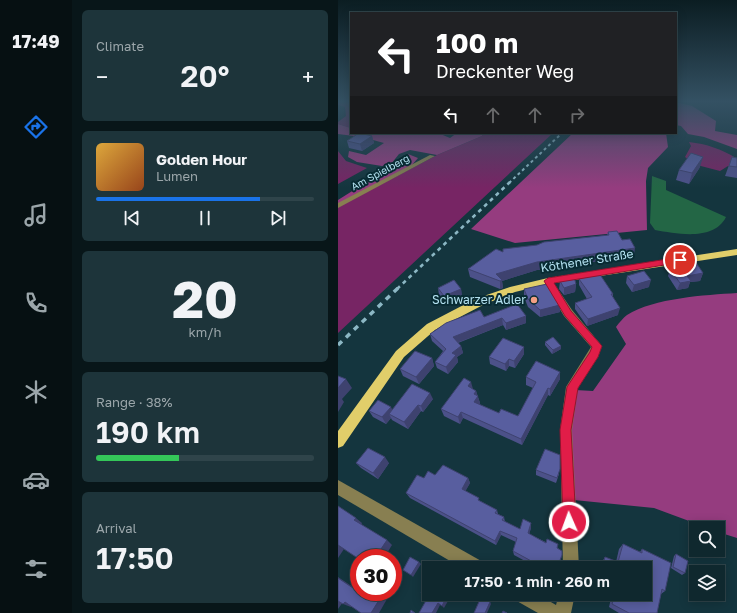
<!DOCTYPE html>
<meta charset="utf-8">
<style>
body{margin:0;font-family:"Golos Text",sans-serif;background:#1d343a;color:#f1f3f6;height:100vh;display:flex;flex-direction:column;font-size:15px;white-space:nowrap}
*{box-sizing:border-box;margin:0}
p{font-size:13px;color:#9ba6aa}
.icon{flex:none;width:22px;height:22px;fill:none;stroke:currentColor;stroke-width:2;stroke-linecap:round;stroke-linejoin:round}
.map{position:relative;flex:1;overflow:hidden}
.sheet{display:flex;flex-direction:column;gap:10px;padding:10px;background:#081619;width:266px}
.sheet>*{flex:none}
.top-card{position:absolute;left:12px;top:12px;width:327px;height:122px;border-radius:0px;box-shadow:0 2px 10px #0003,0 0 0 1px #2f444a;background:#202124;color:#fff;overflow:hidden}
.fabs{position:absolute;left:351px;top:521px;display:grid;gap:8px}
.fabs a{display:grid;place-items:center;width:36px;height:36px;border-radius:0px;background:#0f282e;box-shadow:0 2px 10px #0003,0 0 0 1px #2f444a;font-size:20px}
.speed{position:absolute;left:12px;top:549px;display:flex;gap:8px;font-size:20px;font-weight:700;text-align:center}
.speed>*{display:grid;place-content:center;width:52px;height:52px;border-radius:50%;background:#0f282e;box-shadow:0 2px 10px #0003,0 0 0 1px #2f444a;line-height:1}
.speed .limit{border:6px solid #d22;background:#fff;color:#111}
.pin{position:absolute;display:grid;place-items:center;width:34px;height:34px;color:#fff;margin:-17px;border:2px solid #fff;border-radius:50%;box-shadow:0 1px 4px #0007}
.me{position:absolute;width:44px;margin:-22px;rotate:358deg;stroke-linejoin:round;filter:drop-shadow(0 0 3px #0008)}
.turn{display:flex;align-items:center;gap:14px;height:84px;padding:0 20px;font-size:18px}
.turn .icon{width:52px;height:52px;stroke-width:2.5}
.turn b{display:block;font-size:28px;line-height:34px}
.lanes{display:flex;align-items:center;height:38px;padding:0 20px;background:#0003;justify-content:center;gap:20px;direction:ltr}
.lanes .off{opacity:.35}
.big{font-size:30px;font-weight:600;line-height:1.1}
.sheet .widget{flex:1;display:flex;flex-direction:column;justify-content:center;gap:6px;min-width:0;padding:0 14px;border-radius:6px;background:#1d343a}
.sheet .dial{align-items:center;gap:0}
.dial b{font-size:52px;line-height:1}
.song{display:flex;align-items:center;gap:12px}
.cover{width:48px;height:48px;border-radius:6px;background:linear-gradient(135deg,hsl(40 70% 55%),hsl(20 70% 35%))}
.played{height:4px;border-radius:2px;background:linear-gradient(90deg,#1a73e8 75%,#2f444a 75%)}
.keys{display:flex;justify-content:space-around;direction:ltr}
.heat{display:flex;justify-content:space-between;align-items:center;font-size:22px;direction:ltr}
.charge{height:6px;border-radius:3px;background:linear-gradient(90deg,#34c759 38%,#2f444a 0)}
.trip{position:absolute;left:84px;top:561px;width:230px;height:40px;border-radius:0px;background:#0f282e;box-shadow:0 2px 10px #0003,0 0 0 1px #2f444a;font-weight:600;line-height:40px;text-align:center}
main{display:flex;flex:1;min-height:0}
.tabs{display:flex;flex-direction:column;width:72px;justify-content:space-around;align-items:center;background:#061012;color:#9ba6aa}
.tabs .icon{width:28px;height:28px}
.tabs .on{color:#1a73e8}
.tabs b{font-size:18px;color:#f1f3f6}
.map>svg:first-child{display:block}
.green{fill:#772564}
.forest{fill:#953c7f}
.water{fill:#236645}
.lines{fill:none;stroke-linecap:round;stroke-linejoin:round}
.minor{fill:#887f51;fill-rule:evenodd}
.major{fill:#e1ce6a;fill-rule:evenodd}
.rail-far2{stroke:#8cb7c4;stroke-width:2;stroke-dasharray:3 3;stroke-linecap:butt}
.rail-far1{stroke:#8cb7c4;stroke-width:2.5;stroke-dasharray:4 4;stroke-linecap:butt}
.rail{stroke:#8cb7c4;stroke-width:3.5;stroke-dasharray:5.5 5.5;stroke-linecap:butt}
.wall{fill:#4c5189}
.shaded-wall{fill:#3e426f}
.building{fill:#585e9f;stroke:#3e426f}
.route{fill:#e11d48;stroke:#92132f}
.poi-dot{fill:#f39f84;stroke:#082b33;stroke-width:1.5}
.labels{text-anchor:middle;stroke-width:4;stroke-linejoin:round;paint-order:stroke}
.far-street-label{font-size:10px;fill:#b3e1f0;stroke:#082b33}
.street-label{font-size:12px;fill:#b3e1f0;stroke:#082b33}
.poi-label{font-size:12px;fill:#b3e1f0;stroke:#082b33;text-anchor:end}
</style>
<main>
<nav class="tabs">
<b>17:49</b>
<svg class="icon on" aria-label="directions" viewBox="0 0 24 24"><path d="M12 3l9 9-9 9-9-9zM9 14v-3h6M13 9l2 2-2 2"/></svg>
<svg class="icon" aria-label="music" viewBox="0 0 24 24"><path d="M9 18V5l10-2v13"/><circle cx="6" cy="18" r="3"/><circle cx="16" cy="16" r="3"/></svg>
<svg class="icon" aria-label="phone" viewBox="0 0 24 24"><path d="M5 4h4l2 5-3 2q2 4 5 5l2-3 5 2v4C11 20 4 13 5 4z"/></svg>
<svg class="icon" aria-label="climate" viewBox="0 0 24 24"><path d="M12 3v18M4 7l16 10M4 17L20 7"/></svg>
<svg class="icon" aria-label="car" viewBox="0 0 24 24"><path d="M5 17H2v-5l4-1 3-4h7l3 4 3 1v5h-3M9 17h6M6 11h13"/><circle cx="7" cy="17" r="2"/><circle cx="17" cy="17" r="2"/></svg>
<svg class="icon" aria-label="filters" viewBox="0 0 24 24"><path d="M4 7h16M4 17h16"/><circle cx="9" cy="7" r="2"/><circle cx="15" cy="17" r="2"/></svg>
</nav>
<section class="sheet">
<div class="widget"><p>Climate</p>
<div class="heat"><a>−</a><b class="big">20°</b><a>+</a></div>
</div>
<div class="widget">
<div class="song"><i class="cover"></i><div><b>Golden Hour</b><p>Lumen</p></div></div>
<div class="played"></div>
<div class="keys"><svg class="icon" aria-label="previous" viewBox="0 0 24 24"><path d="M18 5L8 12l10 7zM5 5v14"/></svg><svg class="icon" aria-label="pause" viewBox="0 0 24 24"><path d="M8 5v14M16 5v14"/></svg><svg class="icon" aria-label="next" viewBox="0 0 24 24"><path d="M6 5l10 7-10 7zM19 5v14"/></svg></div>
</div>
<div class="widget dial"><b>20</b><p>km/h</p></div>
<div class="widget"><p>Range · 38%</p><b class="big">190 km</b><div class="charge"></div></div>
<div class="widget"><p>Arrival</p><b class="big">17:50</b></div>
</section>
<div class="map">
<svg width="399" height="613" viewBox="0 0 399 613">
<rect width="100%" height="100%" fill="#14353e"/>
<!-- green -->
<g class="green">
<path d="M0,102h13v26l-13,-4v-2l8,-6 -1,-9 -7,-2z"/>
<path d="M146,133h69l-215,200v-126l99,-52 45,-19z"/>
<path d="M351,142c18,2 32,7 47,16l-4,9 -4,-1 -8,5 -23,-6 -12,-8 6,-11z"/>
<path d="M0,151l8,10 21,7 -29,16z"/>
</g>
<!-- forest -->
<g class="forest">
<path d="M338,102l16,4 24,15 -1,10 22,4v14l-33,-12 -16,-3 -7,-8 -5,-1z"/>
<path d="M0,124l13,4v5h87l12,5 7,-5h27l-2,3 -45,19 -27,-5 -11,4 -8,10 -9,2 -25,-4 -9,-5 1,-6 17,4 18,-12 -22,-6 -24,-3z"/>
<path d="M235,133h93l2,14 -20,21 -2,13 1,49 -132,13 -44,-14z"/>
<path d="M70,154l10,4 -6,7 -71,38h-3v-3l54,-34 13,-1z"/>
<path d="M399,293v245l-19,-6v-4h-10l-54,-20 -80,-8 -4,-65 5,-45 18,1 33,-47 -10,-17c3,-4 7,-9 11,-12 27,-17 78,-20 110,-22z"/>
</g>
<!-- water -->
<path class="water" d="M314,176l14,5v9l60,27c-12,24 -48,17 -71,13l-5,-7z"/>
<g class="lines">
<!-- minor -->
<g class="minor">
<path d="M92,155l5,1 -97,52v-5z"/>
<path d="M210,278l3,1 21,31 30,36 -4,11 -20,31 -6,42 7,138h-16l-3,-138 6,-43 25,-40 -27,-31 -21,-35z"/>
<path d="M0,480l145,82 2,6h-23l-124,-73z"/>
<path d="M175,594h24l19,11 3,-11h16l-4,19h-33l-23,-13z"/>
</g>
<!-- major -->
<path class="major" d="M399,249v6l-189,29 -33,8 -32,13 -48,25 -31,27 -61,89 -5,2v-17l58,-80 31,-27 48,-25 35,-12 38,-9z"/>
<!-- rail-far2 -->
<path class="rail-far2" d="M171,183l53,-50"/>
<!-- rail-far1 -->
<path class="rail-far1" d="M59,289l113,-107"/>
<!-- rail -->
<path class="rail" d="M0,345l60,-57"/>
</g>
<!-- wall -->
<g class="wall">
<path d="M34,136l2,7 -12,8 -13,-3 -2,-7z"/>
<path d="M394,157l5,1v20l-12,-2z"/>
<path d="M362,167l-11,17 -13,-4 3,-10z"/>
<path d="M270,232l14,8 12,16 -97,14 -35,11 1,7 -3,1 -30,-12 -2,-8 139,-33z"/>
<path d="M341,264l24,9 -3,8 -10,1 -2,6 -11,2 -9,-14 2,-7 7,-1z"/>
<path d="M289,276l22,11 -17,5 -6,-9z"/>
<path d="M241,279l34,15v3l5,18 -31,11 -12,-17v-6l12,-4 -8,-14z"/>
<path d="M222,281l16,3 -1,8 -11,3 -5,-6z"/>
<path d="M100,288l23,1 1,8 -16,7 -7,-9z"/>
<path d="M186,289l36,23 -20,5 -12,-10 -4,-10z"/>
<path d="M188,316v7l-20,7 -3,-5 -45,18 3,3 2,7 -6,4 1,5 -10,12 -11,-6 -2,-6 8,-11 -11,-10 -2,-7 54,-17z"/>
<path d="M207,342l16,4v3l-9,5 -7,-9z"/>
<path d="M186,347v7l-9,14 -6,-2 -3,5 -16,-7 -1,-7z"/>
<path d="M94,358l2,8 -15,18 -16,-8 -3,-7z"/>
<path d="M188,377l34,2 -10,17 -2,-1 -26,50 -59,-27 -3,6 -16,-8 -3,-7 32,-20 3,2 4,12 -1,2 20,8 19,3 15,-28 -7,-3z"/>
<path d="M95,399l-10,13 -2,-1 -13,18 -16,-9 -1,-2 -5,6 -13,-7 -4,-6 23,-2z"/>
<path d="M18,463h33l-11,16 -17,-11z"/>
<path d="M198,470l23,4 -3,9 -20,-8z"/>
<path d="M97,475l33,3 2,5 -5,8 15,10 17,9 1,4 6,3 1,5 15,7 11,-6v5l-2,6 29,14 4,7 -4,13h-20l-24,-13 -1,-4 3,-9 -15,-7 -5,10 -86,-47 -4,-5 18,-15z"/>
<path d="M285,544l17,8 2,-3 23,42 -4,3 -4,19h-38l-10,-6 3,-13h33v-26h-44l1,-6 3,-5 11,5 3,-13z"/>
<path d="M338,554l9,19 -3,2 -11,-7 3,-12z"/>
</g>
<!-- shaded-wall -->
<g class="shaded-wall">
<path d="M34,136l2,7 -12,8 -2,-7z"/>
<path d="M365,157l-3,10 -11,17 3,-11z"/>
<path d="M297,248l-1,8 -97,14 -35,11 1,7 -3,1v-8l-4,-7 41,-12z"/>
<path d="M365,273l-3,8 -10,1 -2,6 -11,2 3,-7 7,-7z"/>
<path d="M313,280l-2,7 -17,5 2,-7z"/>
<path d="M238,284l-1,8 -11,3v-7z"/>
<path d="M123,289l1,8 -16,7 -2,-8z"/>
<path d="M222,305v7l-20,5v-7z"/>
<path d="M282,308l-2,7 -31,11 1,-7z"/>
<path d="M188,316v7l-20,7v-7z"/>
<path d="M164,318l1,7 -49,19 -1,-7z"/>
<path d="M123,346l2,7 -6,4 1,5 -10,12 -2,-7 6,-14z"/>
<path d="M223,346v3l-9,5 1,-4z"/>
<path d="M186,347v7l-9,14 -1,-7z"/>
<path d="M94,358l2,8 -15,18 -3,-7z"/>
<path d="M171,359v7l-3,5 -1,-7z"/>
<path d="M222,372v7l-10,17v-7z"/>
<path d="M8,379l6,9 -10,11 2,3 -6,10v-24z"/>
<path d="M133,382l2,7 -5,-3z"/>
<path d="M210,388v7l-26,50 -1,-6z"/>
<path d="M138,391l4,12 -4,7 -2,-8v-8z"/>
<path d="M92,393l3,6 -10,13 -2,-6z"/>
<path d="M80,405l3,6 -13,18 -4,-7z"/>
<path d="M53,407l3,6 -5,1 2,4 -5,6 -4,-7z"/>
<path d="M123,412l2,6 -3,6 -2,-7z"/>
<path d="M47,457l4,6 -11,16 -5,-6z"/>
<path d="M130,478l2,5 -6,11 -2,-5z"/>
<path d="M18,518l6,5 -1,3 -7,-6z"/>
<path d="M193,523v5l-3,10v-5z"/>
<path d="M162,531l1,4 -5,10 -1,-4z"/>
<path d="M49,540l5,5 -8,13h-9z"/>
<path d="M0,545l6,4 -6,9z"/>
<path d="M81,562l2,2 -8,13 -2,-2z"/>
<path d="M0,577l21,14 -6,-3 -15,-10z"/>
<path d="M46,592h7l-12,21h-8z"/>
<path d="M110,594h4l-8,14 -2,-2z"/>
<path d="M0,600l5,2 -5,7z"/>
<path d="M7,602l7,3 -1,2 -8,-3z"/>
<path d="M152,602l1,2 -4,9h-2z"/>
<path d="M100,603l2,2 -4,8h-4z"/>
</g>
<!-- building -->
<g class="building">
<path d="M21,133l13,3 -12,8 -13,-3z"/>
<path d="M353,153l12,4 -11,16 -13,-3z"/>
<path d="M394,157l5,1v9l-8,-1z"/>
<path d="M279,231l5,9 8,-1 5,9 -98,14 -41,12 6,6 -2,1 -32,-12 28,-20 7,3v-3l34,-4 7,-3 65,-7 -1,-3z"/>
<path d="M357,261l8,12 -16,3 4,5 -11,2 -10,-14 11,-2 -2,-3z"/>
<path d="M306,271l7,9 -17,5 -7,-9z"/>
<path d="M261,273l14,21h-2l9,14 -32,11 -13,-16 17,-6 -13,-18z"/>
<path d="M236,277l2,7 -12,4 -4,-7z"/>
<path d="M116,280l7,9 -17,7 -6,-8z"/>
<path d="M209,284l13,21 -20,5 -12,-11 -4,-10z"/>
<path d="M179,304l9,12 -20,7 -4,-5 -49,19 8,9 -9,7 4,2 -10,12 -11,-5 11,-13 -16,-15 16,-11 34,-13 4,7z"/>
<path d="M215,337l8,9 -8,4 -8,-8z"/>
<path d="M165,338l21,9 -10,14 -5,-2 -4,5 -16,-7z"/>
<path d="M77,351l17,7 -16,19 -16,-8z"/>
<path d="M198,361l24,11 -10,17 -2,-1 -27,51 -60,-27 -3,5 -17,-8 23,-31 7,4 -3,4 8,5 -2,3 4,2 -4,6 25,11 2,-4 17,7 18,-34 -10,-5z"/>
<path d="M0,376l8,3 -8,9z"/>
<path d="M74,384l18,9 -9,13 -3,-1 -14,17 -15,-8z"/>
<path d="M40,400l13,7 -9,10 -13,-6z"/>
<path d="M30,448l17,9 -12,16 -17,-10z"/>
<path d="M207,449l15,6v14l-3,9 -21,-8z"/>
<path d="M105,465l25,13 -6,11 17,9 -1,2 19,10 -2,3 9,4 -2,3 18,9 3,-10 8,4 -3,10 18,10 1,-4 11,5 -1,4 5,3v4l-5,13h-13l-31,-17 4,-13 -17,-7 -5,10 -89,-48 11,-18 7,3 4,-7 7,4z"/>
<path d="M0,506l18,12 -2,2 33,20 -12,18h-16v1l-21,-14z"/>
<path d="M285,544l19,9v-4l29,14 -6,28 -3,-2 -5,24h-28l-17,-9 3,-10h30v-26h-43l3,-11 13,5z"/>
<path d="M338,554l12,7 -3,12 -12,-6z"/>
<path d="M72,557l9,5 -8,13 -8,-5z"/>
<path d="M0,578l15,10 3,-4 3,1v7h25l-13,21h-10l-16,-11 -2,2 -5,-3z"/>
<path d="M91,579v15h19l-6,12 -4,-3 -6,10h-13l9,-16 -7,-4z"/>
<path d="M143,597l9,5 -5,11h-11z"/>
<path d="M73,610l4,3h-5z"/>
<path d="M165,611l4,2h-5z"/>
</g>
<!-- sky -->
<linearGradient id="sky" x2="0" y2="1"><stop stop-color="#0b1d22"/><stop offset="0.54" stop-color="#345163"/><stop offset="1" stop-color="#345163" stop-opacity="0"/></linearGradient>
<rect width="399" height="188" fill="url(#sky)"/>
<!-- route -->
<path class="route" d="M342,257l5,3 -2,2 -129,21 17,28 31,35 -4,11 -20,31 -7,42 5,92 -2,5 -5,2 -4,-2 -2,-5 -3,-92 7,-43 23,-35 2,-5 -27,-31 -21,-35 4,-3z"/>
<!-- markers -->
<circle class="poi-dot" cx="196" cy="300" r="4"/>
<g class="labels">
<!-- far-street labels -->
<g class="far-street-label">
<text transform="translate(42 172) rotate(-28)" y="4">Am Spielberg</text>
</g>
<!-- street labels -->
<g class="street-label">
<text transform="translate(249 261) rotate(-9)" y="4">Köthener Straße</text>
</g>
<!-- poi labels -->
<g class="poi-label">
<text x="188" y="304">Schwarzer Adler</text>
</g>
</g>
</svg>
<div class="fabs">
<a><svg class="icon" aria-label="search" viewBox="0 0 24 24"><circle cx="10" cy="10" r="6"/><path d="M15 15l6 6"/></svg></a>
<a><svg class="icon" aria-label="layers" viewBox="0 0 24 24"><path d="M12 4l9 5-9 5-9-5zM3 14l9 5 9-5"/></svg></a>
</div>
<div class="speed"><div class="limit">30</div></div>
<div class="pin" style="left:342px;top:260px;background:#d93025"><svg class="icon" aria-label="arrive" viewBox="0 0 24 24"><path d="M6 21V4h12l-3 4 3 4H6"/></svg></div>
<svg class="me" style="left:231px;top:522px" viewBox="-20 -20 40 40"><circle r="17" fill="#e11d48" stroke="#fff" stroke-width="3"/><path d="M0-11L8 9 0 5-8 9z" fill="#fff"/></svg>
<div class="trip">17:50 · 1 min · 260 m</div>
<div class="top-card">
<div class="turn"><svg class="icon" aria-label="left" viewBox="0 0 24 24"><path d="M17 20v-9H6M10 6l-5 5 5 5"/></svg><div><b>100 m</b>Dreckenter Weg</div></div>
<div class="lanes"><svg class="icon" aria-label="left" viewBox="0 0 24 24"><path d="M17 20v-9H6M10 6l-5 5 5 5"/></svg><svg class="icon off" aria-label="ahead" viewBox="0 0 24 24"><path d="M12 20V5M6 11l6-6 6 6"/></svg><svg class="icon off" aria-label="ahead" viewBox="0 0 24 24"><path d="M12 20V5M6 11l6-6 6 6"/></svg><svg class="icon off" aria-label="right" viewBox="0 0 24 24"><path d="M7 20v-9h11M14 6l5 5-5 5"/></svg></div>
</div>
</div>
</main>
